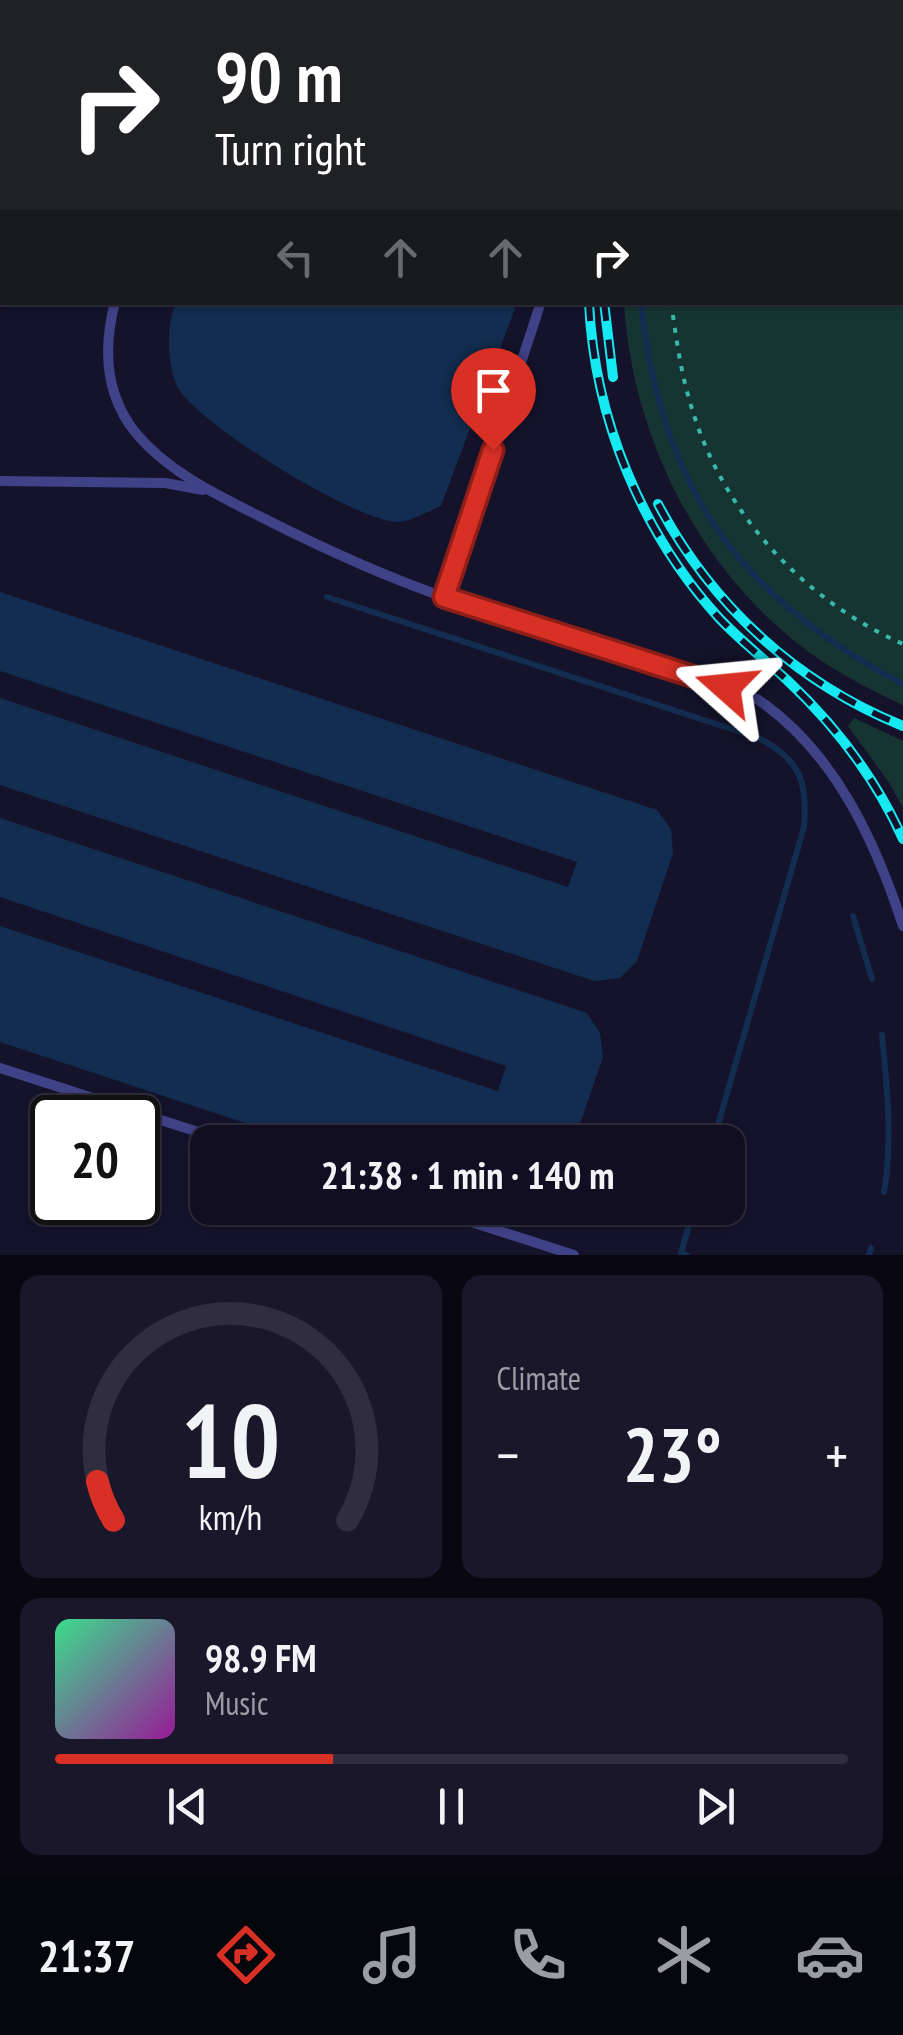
<!DOCTYPE html>
<meta charset="utf-8">
<style>
body{margin:0;font-family:"PT Sans Narrow",sans-serif;background:#191729;color:#f1f3f6;height:100vh;display:flex;flex-direction:column;font-size:38px;white-space:nowrap}
*{box-sizing:border-box;margin:0}
p{font-size:32px;color:#9c9ca5}
.icon{flex:none;width:55px;height:55px;fill:none;stroke:currentColor;stroke-width:2;stroke-linecap:round;stroke-linejoin:round}
.map{position:relative;height:1255px;overflow:hidden}
.side{display:flex;flex-direction:column;gap:20px;padding:20px;background:#090812;flex:1}
.side>*{flex:none}
.banner{position:absolute;left:0px;top:0px;width:905px;height:305px;box-shadow:0 2px 8px #0004,0 0 0 2px #302e3e;background:#202124;color:#fff;overflow:hidden}
.speed{position:absolute;left:30px;top:1095px;display:flex;gap:20px;font-size:50px;font-weight:700;text-align:center}
.speed>*{display:grid;place-content:center;width:130px;height:130px;border-radius:50%;background:#100e20;box-shadow:0 2px 8px #0004,0 0 0 2px #302e3e;line-height:1}
.speed .limit{border:5px solid #111;border-radius:15px;background:#fff;color:#111}
.pin{position:absolute;display:grid;place-items:center;width:85px;height:85px;color:#fff;margin:-102px -42px;border-radius:50% 50% 50% 0;rotate:-45deg;box-shadow:0 0 10px #0007}
.pin .icon{rotate:45deg}
.me{position:absolute;width:110px;margin:-55px;rotate:288deg;stroke-linejoin:round;filter:drop-shadow(0 0 8px #0008)}
.turn{display:flex;align-items:center;gap:35px;height:210px;padding:0 50px;font-size:45px}
.turn .icon{width:130px;height:130px;stroke-width:2.5}
.turn b{display:block;font-size:70px;line-height:85px}
.lanes{display:flex;align-items:center;height:95px;padding:0 50px;background:#0003;justify-content:center;gap:50px;direction:ltr}
.lanes .off{opacity:.35}
.big{font-size:75px;font-weight:800;line-height:1.1}
.side .tile{flex:1;display:flex;flex-direction:column;justify-content:center;gap:15px;min-width:0;padding:0 35px;border-radius:20px;background:#191729}
.side .dial{align-items:center;gap:0}
.dial svg{height:260px;overflow:visible;fill:none;stroke:#302e3e;stroke-width:7;stroke-linecap:round;text-anchor:middle}
.dial text{fill:#f1f3f6;stroke:none}
.song{display:flex;align-items:center;gap:30px}
.cover{width:120px;height:120px;border-radius:15px;background:linear-gradient(135deg,hsl(150 70% 55%),hsl(300 70% 35%))}
.played{height:10px;border-radius:5px;background:linear-gradient(90deg,#d93025 35%,#302e3e 35%)}
.keys{display:flex;justify-content:space-around;direction:ltr}
.heat{display:flex;justify-content:space-between;align-items:center;font-size:55px;direction:ltr}
.side .tiles{flex:1;display:grid;gap:20px;grid-template-columns:1fr 1fr}
.tile:last-child{grid-column:span 2}
.trip{position:absolute;left:190px;top:1125px;width:555px;height:100px;border-radius:20px;background:#100e20;box-shadow:0 2px 8px #0004,0 0 0 2px #302e3e;font-weight:800;line-height:100px;text-align:center}
.tab-bar{display:flex;height:160px;justify-content:space-around;align-items:center;background:#06060d;color:#9c9ca5}
.tab-bar .icon{width:70px;height:70px}
.tab-bar .selected{color:#d93025}
.tab-bar b{font-size:45px;color:#f1f3f6}
.map>svg:first-child{display:block}
.green{fill:#163532}
.water{fill:#122d50}
.lines{fill:none;stroke-linecap:round;stroke-linejoin:round}
.stream{stroke:#122d50;stroke-width:6}
.path{stroke:#38b8a9;stroke-width:4;stroke-dasharray:5 8;stroke-linecap:butt}
.service{stroke:#404287;stroke-width:10}
.rail-casing{stroke:#15eaf3;stroke-width:10}
.rail{stroke:#15132b;stroke-width:6;stroke-dasharray:19;stroke-linecap:butt}
.route-casing{stroke:#8d1f18;stroke-width:25}
.route{stroke:#d93025;stroke-width:18}
</style>
<div class="map">
<svg width="903" height="1255" viewBox="0 0 903 1255">
<rect width="100%" height="100%" fill="#15132b"/>
<!-- green -->
<g class="green">
<path d="M695,0h208v705c-37,-17 -75,-37 -106,-62 -103,-82 -165,-211 -173,-340l278,-1v-300z"/>
<path d="M854,718l49,23v67l-13,-24 -42,-58z"/>
</g>
<!-- water -->
<g class="water">
<path d="M323,0h266l4,2h-271z"/>
<path d="M176,303v-1l341,1 -76,203c-12,5 -31,16 -44,16 -41,-1 -202,-99 -220,-136 -10,-23 -11,-61 -1,-83z"/>
<path d="M0,592l657,218 14,19 2,24 -36,108 -17,17 -26,3 -594,-196v-87l568,189 9,-25 -577,-191z"/>
<path d="M0,818l587,195 13,20 3,24 -29,85h-271l-303,-100v-116l498,165 8,-25 -506,-169z"/>
</g>
<g class="lines">
<!-- stream -->
<g class="stream">
<path d="M721,2v-2"/>
<path d="M641,302c19,185 98,296 262,382"/>
<path d="M327,597l432,141c41,22 49,43 45,89l-91,315"/>
<path d="M853,916l19,63"/>
<path d="M882,1035c5,52 11,105 2,157"/>
<path d="M687,1255l-6,-2 13,-45"/>
<path d="M869,1255l2,-7"/>
</g>
<!-- path -->
<g class="path">
<path d="M744,2l1,-2"/>
<path d="M671,302c5,34 9,67 19,100 30,108 111,197 213,242"/>
</g>
<!-- service -->
<g class="service">
<path d="M233,2l1,-2"/>
<path d="M622,2l1,-2"/>
<path d="M115,302c-12,46 -10,92 20,130 32,39 80,62 124,84 61,31 124,60 188,82 103,35 209,62 310,101 77,52 118,141 146,227"/>
<path d="M0,481l165,2 38,7"/>
<path d="M444,597l97,-295"/>
<path d="M0,1068l229,74"/>
<path d="M428,1208l146,47"/>
</g>
<defs>
<g id="rail">
<path d="M653,2l1,-2"/>
<path d="M589,302c5,116 53,232 131,317 21,22 45,41 67,61 48,45 89,99 116,159"/>
<path d="M604,302l9,75"/>
<path d="M658,504c54,102 139,179 245,222"/>
</g>
</defs>
<!-- rail casing -->
<use href="#rail" class="rail-casing"/>
<!-- rail -->
<use href="#rail" class="rail"/>
</g>
<g class="lines">
<defs>
<path id="route" d="M493,450l-49,147 282,90"/>
</defs>
<!-- route casing -->
<use href="#route" class="route-casing"/>
<!-- route -->
<use href="#route" class="route"/>
</g>
</svg>
<div class="speed"><div class="limit">20</div></div>
<div class="pin" style="left:493px;top:450px;background:#d93025"><svg class="icon" aria-label="arrive" viewBox="0 0 24 24"><path d="M6 21V4h12l-3 4 3 4H6"/></svg></div>
<svg class="me" style="left:726px;top:687px" viewBox="-20 -20 40 40"><path d="M0-17L14 15 0 8-14 15z" fill="#d93025" stroke="#fff" stroke-width="4"/></svg>
<div class="trip">21:38 · 1 min · 140 m</div>
<div class="banner">
<div class="turn"><svg class="icon" aria-label="right" viewBox="0 0 24 24"><path d="M7 20v-9h11M14 6l5 5-5 5"/></svg><div><b>90 m</b>Turn right</div></div>
<div class="lanes"><svg class="icon off" aria-label="left" viewBox="0 0 24 24"><path d="M17 20v-9H6M10 6l-5 5 5 5"/></svg><svg class="icon off" aria-label="ahead" viewBox="0 0 24 24"><path d="M12 20V5M6 11l6-6 6 6"/></svg><svg class="icon off" aria-label="ahead" viewBox="0 0 24 24"><path d="M12 20V5M6 11l6-6 6 6"/></svg><svg class="icon" aria-label="right" viewBox="0 0 24 24"><path d="M7 20v-9h11M14 6l5 5-5 5"/></svg></div>
</div>
</div>
<section class="side">
<div class="tiles">
<div class="tile dial"><svg viewBox="0 0 100 80">
<path d="M14 69A42 42 0 1 1 86 69"/>
<path d="M14 69A42 42 0 0 1 9 57" stroke="#d93025"/>
<text x="50" y="56" font-size="32" font-weight="700">10</text>
<text x="50" y="72" font-size="11">km/h</text>
</svg></div>
<div class="tile"><p>Climate</p>
<div class="heat"><a>−</a><b class="big">23°</b><a>+</a></div>
</div>
<div class="tile">
<div class="song"><i class="cover"></i><div><b>98.9 FM</b><p>Music</p></div></div>
<div class="played"></div>
<div class="keys"><svg class="icon" aria-label="previous" viewBox="0 0 24 24"><path d="M18 5L8 12l10 7zM5 5v14"/></svg><svg class="icon" aria-label="pause" viewBox="0 0 24 24"><path d="M8 5v14M16 5v14"/></svg><svg class="icon" aria-label="next" viewBox="0 0 24 24"><path d="M6 5l10 7-10 7zM19 5v14"/></svg></div>
</div>
</div>
</section>
<nav class="tab-bar">
<b>21:37</b>
<svg class="icon selected" aria-label="directions" viewBox="0 0 24 24"><path d="M12 3l9 9-9 9-9-9zM9 14v-3h6M13 9l2 2-2 2"/></svg>
<svg class="icon" aria-label="music" viewBox="0 0 24 24"><path d="M9 18V5l10-2v13"/><circle cx="6" cy="18" r="3"/><circle cx="16" cy="16" r="3"/></svg>
<svg class="icon" aria-label="phone" viewBox="0 0 24 24"><path d="M5 4h4l2 5-3 2q2 4 5 5l2-3 5 2v4C11 20 4 13 5 4z"/></svg>
<svg class="icon" aria-label="climate" viewBox="0 0 24 24"><path d="M12 3v18M4 7l16 10M4 17L20 7"/></svg>
<svg class="icon" aria-label="car" viewBox="0 0 24 24"><path d="M5 17H2v-5l4-1 3-4h7l3 4 3 1v5h-3M9 17h6M6 11h13"/><circle cx="7" cy="17" r="2"/><circle cx="17" cy="17" r="2"/></svg>
</nav>
